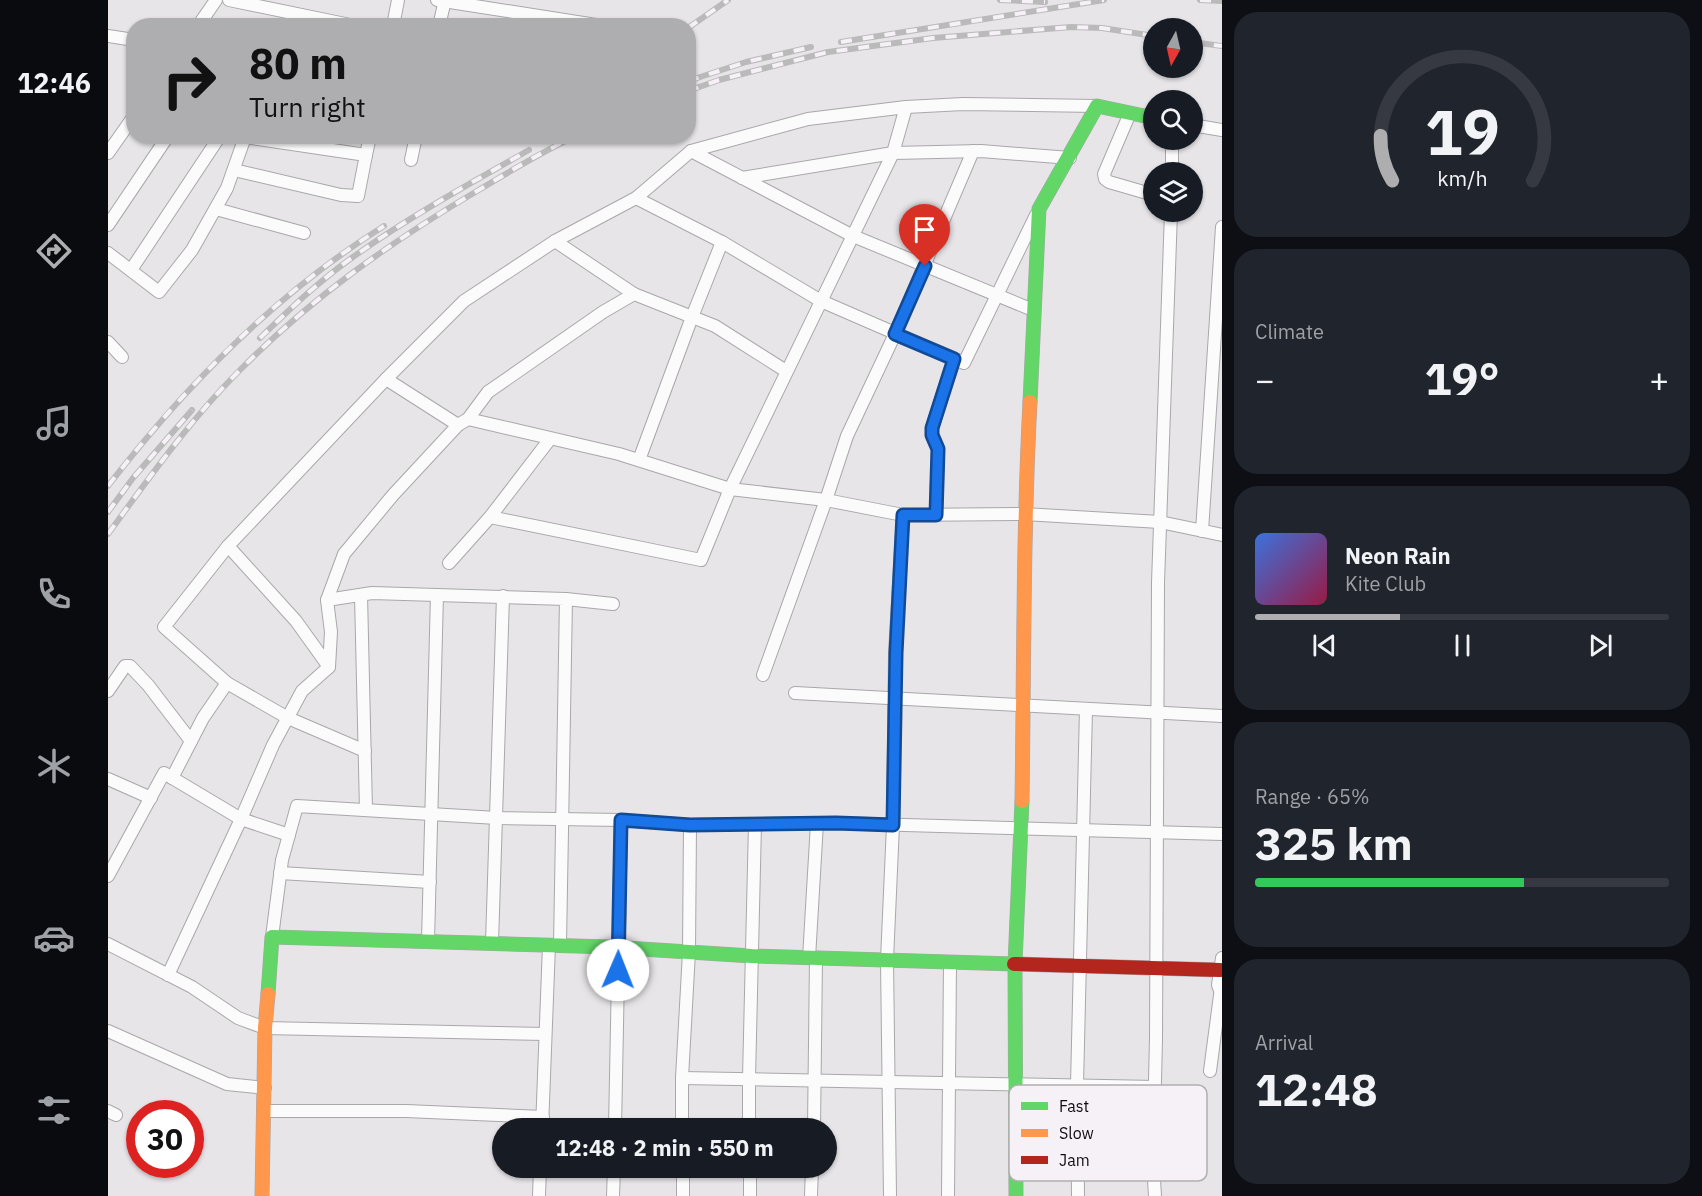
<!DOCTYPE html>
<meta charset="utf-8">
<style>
body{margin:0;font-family:"IBM Plex Sans",sans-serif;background:#20242c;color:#f1f3f6;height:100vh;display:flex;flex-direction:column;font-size:22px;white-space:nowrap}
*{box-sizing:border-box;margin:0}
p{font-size:20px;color:#9ea1a6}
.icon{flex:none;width:33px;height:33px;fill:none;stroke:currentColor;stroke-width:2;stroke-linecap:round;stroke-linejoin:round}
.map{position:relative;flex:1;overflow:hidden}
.panel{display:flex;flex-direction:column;gap:12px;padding:12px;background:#0d0f14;width:480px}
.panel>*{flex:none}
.top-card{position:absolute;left:18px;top:18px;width:570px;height:126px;border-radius:24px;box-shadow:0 2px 4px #0004;background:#aeaeb0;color:#111;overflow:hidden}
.needle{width:39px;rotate:188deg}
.controls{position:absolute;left:1035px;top:18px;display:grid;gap:12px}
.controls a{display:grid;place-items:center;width:60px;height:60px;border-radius:50%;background:#171b24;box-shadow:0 2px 4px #0004;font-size:30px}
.speed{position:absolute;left:18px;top:1100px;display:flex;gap:12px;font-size:30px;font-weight:700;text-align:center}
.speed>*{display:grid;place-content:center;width:78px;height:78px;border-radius:50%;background:#171b24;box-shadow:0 2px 4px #0004;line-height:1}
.speed .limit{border:9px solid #d22;background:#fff;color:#111}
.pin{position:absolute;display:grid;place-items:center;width:51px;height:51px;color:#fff;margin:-62px -26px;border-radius:50% 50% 50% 0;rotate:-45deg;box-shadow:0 0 6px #0007}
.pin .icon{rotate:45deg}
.me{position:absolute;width:66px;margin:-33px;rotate:1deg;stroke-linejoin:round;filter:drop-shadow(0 0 4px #0008)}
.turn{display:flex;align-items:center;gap:21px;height:126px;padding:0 24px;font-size:27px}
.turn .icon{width:78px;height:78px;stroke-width:2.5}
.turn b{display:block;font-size:42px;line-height:51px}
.big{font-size:45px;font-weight:700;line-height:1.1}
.panel .card{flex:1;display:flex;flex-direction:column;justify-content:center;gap:9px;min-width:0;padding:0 21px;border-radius:24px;background:#20242c}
.panel .dial{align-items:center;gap:0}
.dial svg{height:156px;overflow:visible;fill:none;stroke:#363941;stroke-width:7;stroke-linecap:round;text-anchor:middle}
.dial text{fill:#f1f3f6;stroke:none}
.song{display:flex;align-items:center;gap:18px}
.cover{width:72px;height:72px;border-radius:9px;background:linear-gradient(135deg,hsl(220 70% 55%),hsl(340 70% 35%))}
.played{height:6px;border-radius:3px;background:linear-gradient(90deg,#aeaeb0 35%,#363941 35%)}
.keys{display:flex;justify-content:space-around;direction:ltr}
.heat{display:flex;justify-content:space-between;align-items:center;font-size:33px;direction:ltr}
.charge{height:9px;border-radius:4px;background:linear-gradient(90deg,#34c759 65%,#363941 0)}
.trip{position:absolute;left:384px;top:1118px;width:345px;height:60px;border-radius:30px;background:#171b24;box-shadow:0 2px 4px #0004;font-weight:700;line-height:60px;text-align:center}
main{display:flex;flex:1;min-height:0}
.dock{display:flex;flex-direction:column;width:108px;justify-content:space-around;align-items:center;background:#090b0e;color:#9ea1a6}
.dock .icon{width:42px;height:42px}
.dock .on{color:#aeaeb0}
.dock b{font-size:27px;color:#f1f3f6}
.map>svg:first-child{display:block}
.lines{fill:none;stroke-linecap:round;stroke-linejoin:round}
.street-casing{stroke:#a9a7aa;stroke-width:14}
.fast-casing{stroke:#a9a7aa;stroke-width:15}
.slow-casing{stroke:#a9a7aa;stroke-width:15}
.jam-casing{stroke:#a9a7aa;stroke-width:15}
.street{stroke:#fcfbfc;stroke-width:12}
.fast{stroke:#63d668;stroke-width:14}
.slow{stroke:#ff974d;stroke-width:14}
.jam{stroke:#b3261e;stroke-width:14}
.rail-casing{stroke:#bbbabb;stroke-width:6}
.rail{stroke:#f6f1f7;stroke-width:4;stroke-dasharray:11;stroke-linecap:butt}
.route-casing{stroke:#114b97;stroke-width:15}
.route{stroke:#1a73e8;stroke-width:10}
.key{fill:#f6f1f7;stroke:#b1adb1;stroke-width:1.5}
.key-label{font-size:16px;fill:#0f0d0f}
</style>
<main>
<nav class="dock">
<b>12:46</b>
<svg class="icon on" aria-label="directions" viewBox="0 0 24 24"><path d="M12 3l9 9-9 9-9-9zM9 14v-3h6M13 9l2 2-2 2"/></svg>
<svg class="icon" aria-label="music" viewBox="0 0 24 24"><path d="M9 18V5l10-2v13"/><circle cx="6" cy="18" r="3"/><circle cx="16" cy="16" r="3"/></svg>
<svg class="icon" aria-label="phone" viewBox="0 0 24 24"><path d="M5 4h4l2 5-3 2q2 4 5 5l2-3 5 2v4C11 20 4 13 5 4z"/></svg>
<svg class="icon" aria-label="climate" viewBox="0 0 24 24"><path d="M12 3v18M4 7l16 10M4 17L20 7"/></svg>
<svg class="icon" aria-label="car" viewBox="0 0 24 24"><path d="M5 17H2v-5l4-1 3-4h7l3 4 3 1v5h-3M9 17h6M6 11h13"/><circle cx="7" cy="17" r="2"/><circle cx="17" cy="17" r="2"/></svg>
<svg class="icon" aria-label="filters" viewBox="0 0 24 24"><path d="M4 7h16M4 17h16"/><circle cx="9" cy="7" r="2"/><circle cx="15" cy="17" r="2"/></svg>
</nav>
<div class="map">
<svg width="1114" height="1196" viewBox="0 0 1114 1196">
<rect width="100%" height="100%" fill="#e8e5e9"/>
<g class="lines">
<defs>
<g id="street">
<path d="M121,0l126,26"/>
<path d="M329,0l159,25"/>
<path d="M90,26l18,-26"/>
<path d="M285,26l5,-26"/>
<path d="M331,26l6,-26"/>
<path d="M0,36l26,4"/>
<path d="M798,107l57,-3 134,2"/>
<path d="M1022,113l-26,61 1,5 4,3 45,13"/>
<path d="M1084,125l30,5"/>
<path d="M583,151l162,85 180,74"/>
<path d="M0,153l26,-37"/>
<path d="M258,155l4,-19"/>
<path d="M303,160l5,-24"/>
<path d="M126,170l107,25 17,1 8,-41 -121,-18"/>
<path d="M1064,172v-32"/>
<path d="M528,198l55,-47 117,-32 98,-12 -13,46 -151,25"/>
<path d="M108,209l88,24"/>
<path d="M0,225l60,-89"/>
<path d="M447,241l79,53"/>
<path d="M0,253l51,39 33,-42 35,-62 18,-51 -2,-1"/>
<path d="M23,270l89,-134"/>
<path d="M0,342l14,15"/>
<path d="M278,379l78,-78 91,-60 81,-43 86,44 99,59 143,62 72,-148"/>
<path d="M360,419l151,35 111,35 96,11 77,15 121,-1 136,8 62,13"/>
<path d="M531,460l53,-143 30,-75"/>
<path d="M828,515l2,-66 -6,-14v-7l22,-69"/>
<path d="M382,517l211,43 29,-71 163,-336 88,-2 89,7"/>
<path d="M1094,531l20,-304"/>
<path d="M120,546l-64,81 63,56 61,35 77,33"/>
<path d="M341,563l41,-46 60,-78"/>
<path d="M253,595l5,215"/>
<path d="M458,599l47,5"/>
<path d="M219,600l45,-7 194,6 -6,346"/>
<path d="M221,667l-33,-46 -68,-75 158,-167 72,46"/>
<path d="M655,675l63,-175 21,-64 48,-102 78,-183"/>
<path d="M0,691l17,-25h5l18,19 43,56"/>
<path d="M687,693l427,23"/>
<path d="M64,778l31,-60 24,-35"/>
<path d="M0,779l43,19"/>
<path d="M172,873l150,9"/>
<path d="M0,876l56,-103 77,46 48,16"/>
<path d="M164,937l10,-77 15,-54 200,12 124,2 69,5 146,-2 386,11"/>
<path d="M320,941l9,-346"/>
<path d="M384,943l11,-347"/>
<path d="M0,944l84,43 46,31 27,10 280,6"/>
<path d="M701,958l8,-135"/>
<path d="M1114,958l-4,27 4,11"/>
<path d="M60,975l73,-156 32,-74 29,-54 27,-24 2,-35 -4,-32 17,-46 49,-59 65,-70 10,-6 20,-27 115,-80 31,-18 81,32 71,45"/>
<path d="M0,1031l119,53 38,4"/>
<path d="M1102,1071l10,-76"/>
<path d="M574,1078l473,9"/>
<path d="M0,1111l8,4"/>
<path d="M157,1111h141l137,6"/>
<path d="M434,1128l7,-183"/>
<path d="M507,1128l6,-308"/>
<path d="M574,1128v-50l7,-126 1,-127"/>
<path d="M641,1128v-50l6,-254"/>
<path d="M706,1128l2,-170"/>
<path d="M575,1167v29"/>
<path d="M642,1167v29"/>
<path d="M431,1196l1,-29"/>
<path d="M505,1196l1,-29"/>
<path d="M703,1196l1,-29"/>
<path d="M782,1196l-3,-236 6,-135 2,-172 8,-138"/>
<path d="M840,1196l2,-233"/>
<path d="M970,1196l-1,-111 9,-376"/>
<path d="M1047,1196l-2,-33 3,-124 2,-456 13,-371"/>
</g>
<g id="fast">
<path d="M922,402l9,-193 58,-103 57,12"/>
<path d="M160,994l4,-57 338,10 142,9 262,8"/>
<path d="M908,1196l-1,-232 7,-163"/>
</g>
<g id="slow">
<path d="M914,801c2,-133 1,-266 8,-399"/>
<path d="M154,1196l3,-168 3,-34"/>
</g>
<path id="jam" d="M906,964l206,6"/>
</defs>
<!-- street casing -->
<use href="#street" class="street-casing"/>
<!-- fast casing -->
<use href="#fast" class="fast-casing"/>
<!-- slow casing -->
<use href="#slow" class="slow-casing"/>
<!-- jam casing -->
<use href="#jam" class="jam-casing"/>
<!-- street -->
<use href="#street" class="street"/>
<!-- fast -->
<use href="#fast" class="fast"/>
<!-- slow -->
<use href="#slow" class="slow"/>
<!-- jam -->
<use href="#jam" class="jam"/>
<defs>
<g id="rail">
<path d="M892,0l45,2"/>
<path d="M1092,0l22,1"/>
<path d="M580,28l40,-28"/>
<path d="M733,42l263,-42"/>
<path d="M1084,42l30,4"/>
<path d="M580,81l58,-19 65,-15"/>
<path d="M580,91l31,-11 109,-28 105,-14 138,-11 31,1 52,8"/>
<path d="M152,338c29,-28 59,-57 93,-81 56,-40 116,-73 176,-107"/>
<path d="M0,486c78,-101 167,-192 276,-260"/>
<path d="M0,512l25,-34 59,-68"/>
<path d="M0,534c41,-56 82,-114 131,-163 71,-72 150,-128 238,-180 32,-19 64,-39 99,-55"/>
</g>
</defs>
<!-- rail casing -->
<use href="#rail" class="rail-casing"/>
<!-- rail -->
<use href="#rail" class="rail"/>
</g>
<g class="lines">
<defs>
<path id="route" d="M510,970l3,-150 69,5 146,-2 57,2 3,-172 7,-138h33l2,-66 -6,-14v-7l22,-69 -59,-25 30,-68"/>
</defs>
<!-- route casing -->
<use href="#route" class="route-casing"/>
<!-- route -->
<use href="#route" class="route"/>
</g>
<!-- legend -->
<rect x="901" y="1085" width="198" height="96" rx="9" class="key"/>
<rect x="913" y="1102" width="27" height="8" fill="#63d668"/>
<rect x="913" y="1129" width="27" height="8" fill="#ff974d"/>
<rect x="913" y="1156" width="27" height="8" fill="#b3261e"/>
<g class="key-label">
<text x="951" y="1112">Fast</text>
<text x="951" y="1139">Slow</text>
<text x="951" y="1166">Jam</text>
</g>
</svg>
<div class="controls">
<a><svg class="needle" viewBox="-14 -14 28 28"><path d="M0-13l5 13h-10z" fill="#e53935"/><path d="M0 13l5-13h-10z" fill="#9ea1a6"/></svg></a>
<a><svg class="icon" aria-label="search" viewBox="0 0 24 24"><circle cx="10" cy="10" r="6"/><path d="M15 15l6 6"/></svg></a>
<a><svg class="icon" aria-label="layers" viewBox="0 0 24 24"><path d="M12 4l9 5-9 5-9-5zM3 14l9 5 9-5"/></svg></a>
</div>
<div class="speed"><div class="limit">30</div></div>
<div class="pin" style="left:817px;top:266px;background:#d93025"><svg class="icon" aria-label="arrive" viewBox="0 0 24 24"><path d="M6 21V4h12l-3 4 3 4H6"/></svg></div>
<svg class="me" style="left:510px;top:970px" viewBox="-20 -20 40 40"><circle r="19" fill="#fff"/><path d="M0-13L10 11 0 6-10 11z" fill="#1a73e8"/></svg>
<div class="trip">12:48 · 2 min · 550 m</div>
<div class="top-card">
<div class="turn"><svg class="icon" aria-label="right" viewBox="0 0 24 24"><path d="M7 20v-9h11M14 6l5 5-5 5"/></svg><div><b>80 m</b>Turn right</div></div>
</div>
</div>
<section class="panel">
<div class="card dial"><svg viewBox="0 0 100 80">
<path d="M14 69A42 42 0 1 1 86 69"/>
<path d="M14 69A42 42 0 0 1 8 46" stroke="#aeaeb0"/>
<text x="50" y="56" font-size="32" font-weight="700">19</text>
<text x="50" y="72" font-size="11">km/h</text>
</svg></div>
<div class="card"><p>Climate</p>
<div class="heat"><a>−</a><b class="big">19°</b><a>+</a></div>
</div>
<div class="card">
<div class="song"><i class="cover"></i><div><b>Neon Rain</b><p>Kite Club</p></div></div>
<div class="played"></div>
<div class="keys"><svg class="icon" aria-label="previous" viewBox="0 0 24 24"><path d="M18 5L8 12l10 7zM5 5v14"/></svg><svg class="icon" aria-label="pause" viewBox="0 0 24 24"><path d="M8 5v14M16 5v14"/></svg><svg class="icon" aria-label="next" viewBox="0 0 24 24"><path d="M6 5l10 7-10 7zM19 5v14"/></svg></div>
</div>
<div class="card"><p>Range · 65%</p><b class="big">325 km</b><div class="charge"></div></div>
<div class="card"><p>Arrival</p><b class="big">12:48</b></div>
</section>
</main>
